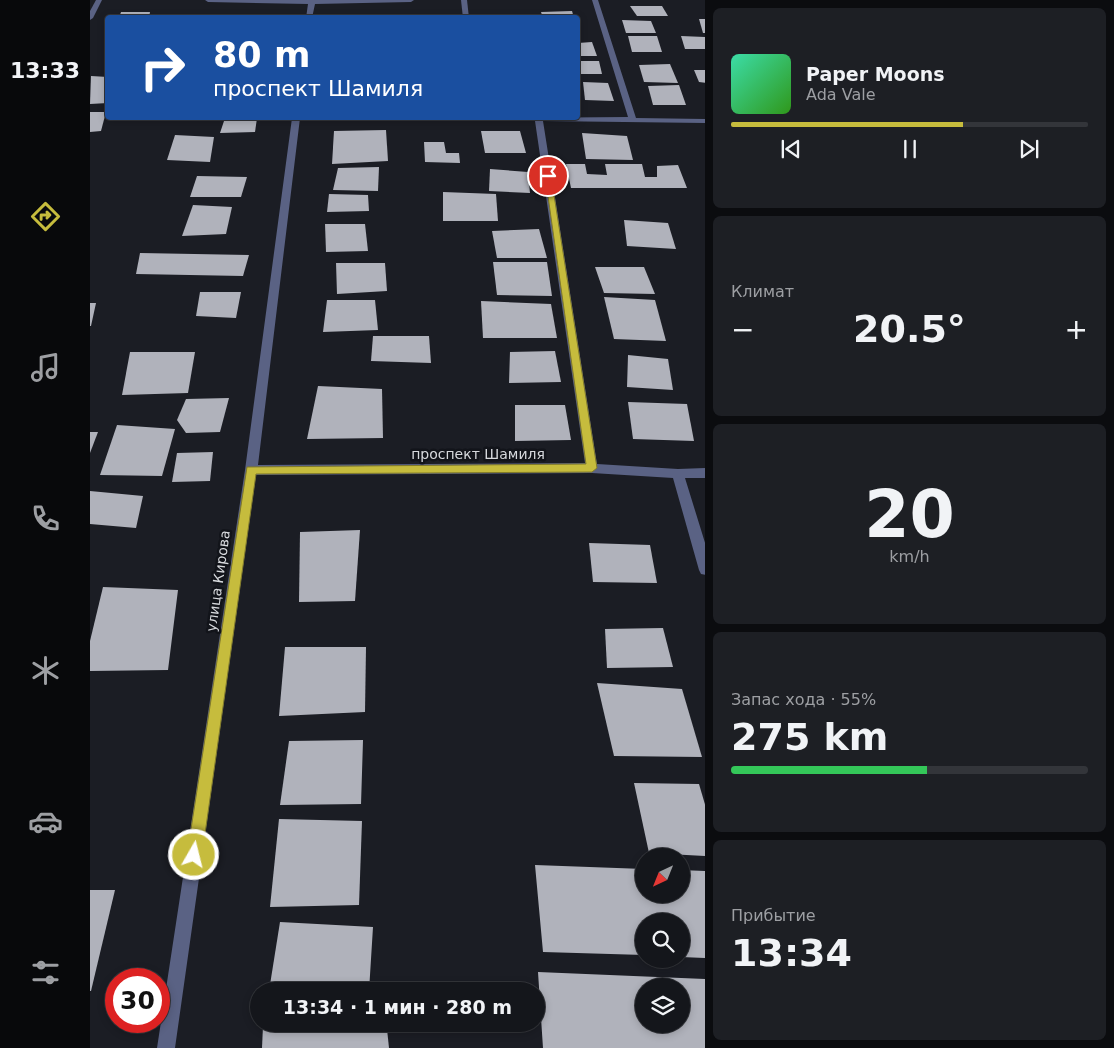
<!DOCTYPE html>
<html lang="ru">
<meta charset="utf-8">
<style>
body{margin:0;font-family:"DejaVu Sans",sans-serif;background:#1d1f24;color:#f1f3f6;height:100vh;display:flex;flex-direction:column;font-size:19px;white-space:nowrap}
*{box-sizing:border-box;margin:0}
p{font-size:16px;color:#9d9fa3}
.icon{flex:none;width:28px;height:28px;fill:none;stroke:currentColor;stroke-width:2;stroke-linecap:round;stroke-linejoin:round}
.map{position:relative;flex:1;overflow:hidden}
.drawer{display:flex;flex-direction:column;gap:8px;padding:8px;background:#0b0c0f;width:409px}
.drawer>*{flex:none}
.banner{position:absolute;left:15px;top:15px;width:475px;height:105px;border-radius:5px;box-shadow:0 2px 8px #0003,0 0 0 1px #33353a;background:#1a4fa0;color:#fff;overflow:hidden}
.needle{width:32px;rotate:223deg}
.tools{position:absolute;left:545px;top:848px;display:grid;gap:10px}
.tools a{display:grid;place-items:center;width:55px;height:55px;border-radius:50%;background:#14161b;box-shadow:0 2px 8px #0003,0 0 0 1px #33353a;font-size:25px}
.speed{position:absolute;left:15px;top:968px;display:flex;gap:10px;font-size:25px;font-weight:700;text-align:center}
.speed>*{display:grid;place-content:center;width:65px;height:65px;border-radius:50%;background:#14161b;box-shadow:0 2px 8px #0003,0 0 0 1px #33353a;line-height:1}
.speed .limit{border:8px solid #d22;background:#fff;color:#111}
.pin{position:absolute;display:grid;place-items:center;width:42px;height:42px;color:#fff;margin:-21px;border:2px solid #fff;border-radius:50%;box-shadow:0 1px 5px #0007}
.me{position:absolute;width:55px;margin:-28px;rotate:8deg;stroke-linejoin:round;filter:drop-shadow(0 0 4px #0008)}
.turn{display:flex;align-items:center;gap:18px;height:105px;padding:0 25px;font-size:22px}
.turn .icon{width:65px;height:65px;stroke-width:2.5}
.turn b{display:block;font-size:35px;line-height:42px}
.big{font-size:38px;font-weight:700;line-height:1.1}
.drawer .widget{flex:1;display:flex;flex-direction:column;justify-content:center;gap:8px;min-width:0;padding:0 18px;border-radius:8px;background:#1d1f24}
.drawer .dial{align-items:center;gap:0}
.dial b{font-size:65px;line-height:1}
.song{display:flex;align-items:center;gap:15px}
.cover{width:60px;height:60px;border-radius:8px;background:linear-gradient(135deg,hsl(160 70% 55%),hsl(110 70% 35%))}
.played{height:5px;border-radius:2px;background:linear-gradient(90deg,#c6bc3d 65%,#33353a 65%)}
.keys{display:flex;justify-content:space-around;direction:ltr}
.heat{display:flex;justify-content:space-between;align-items:center;font-size:28px;direction:ltr}
.charge{height:8px;border-radius:4px;background:linear-gradient(90deg,#34c759 55%,#33353a 0)}
.trip{position:absolute;left:160px;top:982px;width:295px;height:50px;border-radius:25px;background:#14161b;box-shadow:0 2px 8px #0003,0 0 0 1px #33353a;font-weight:700;line-height:50px;text-align:center}
main{display:flex;flex:1;min-height:0}
.tab-bar{display:flex;flex-direction:column;width:90px;justify-content:space-around;align-items:center;background:#08090b;color:#9d9fa3}
.tab-bar .icon{width:35px;height:35px}
.tab-bar .on{color:#c6bc3d}
.tab-bar b{font-size:22px;color:#f1f3f6}
.map>svg:first-child{display:block}
.building{fill:#b0b2bb;fill-rule:evenodd}
.lines{fill:none;stroke-linecap:round;stroke-linejoin:round}
.minor{fill:#5a6284;fill-rule:evenodd}
.route{fill:#c6bc3d;stroke:#817a28}
.labels{text-anchor:middle;stroke-width:5;stroke-linejoin:round;paint-order:stroke}
.street-label{font-size:14px;fill:#d7d9dd;stroke:#12141a}
</style>
<main>
<nav class="tab-bar">
<b>13:33</b>
<svg class="icon on" aria-label="directions" viewBox="0 0 24 24"><path d="M12 3l9 9-9 9-9-9zM9 14v-3h6M13 9l2 2-2 2"/></svg>
<svg class="icon" aria-label="music" viewBox="0 0 24 24"><path d="M9 18V5l10-2v13"/><circle cx="6" cy="18" r="3"/><circle cx="16" cy="16" r="3"/></svg>
<svg class="icon" aria-label="phone" viewBox="0 0 24 24"><path d="M5 4h4l2 5-3 2q2 4 5 5l2-3 5 2v4C11 20 4 13 5 4z"/></svg>
<svg class="icon" aria-label="climate" viewBox="0 0 24 24"><path d="M12 3v18M4 7l16 10M4 17L20 7"/></svg>
<svg class="icon" aria-label="car" viewBox="0 0 24 24"><path d="M5 17H2v-5l4-1 3-4h7l3 4 3 1v5h-3M9 17h6M6 11h13"/><circle cx="7" cy="17" r="2"/><circle cx="17" cy="17" r="2"/></svg>
<svg class="icon" aria-label="filters" viewBox="0 0 24 24"><path d="M4 7h16M4 17h16"/><circle cx="9" cy="7" r="2"/><circle cx="15" cy="17" r="2"/></svg>
</nav>
<div class="map">
<svg width="616" height="1048" viewBox="0 0 616 1048">
<rect width="100%" height="100%" fill="#1b1d24"/>
<!-- building -->
<g class="building">
<path d="M540,6h32l6,10h-31z"/>
<path d="M482,11l2,7h-31l-2,-6z"/>
<path d="M31,12h29l-1,6h-30z"/>
<path d="M154,14l29,1v3h-29z"/>
<path d="M401,14h36l2,4h-37z"/>
<path d="M609,19h7v14h-3z"/>
<path d="M532,20l29,1 5,12h-30z"/>
<path d="M538,36h29l5,16h-30z"/>
<path d="M591,36l25,1v12h-21z"/>
<path d="M502,42l5,14h-19v-13z"/>
<path d="M488,61h21l3,13h-24z"/>
<path d="M580,64l8,19 -34,-1 -5,-17z"/>
<path d="M604,70h12v13l-7,-1z"/>
<path d="M1,76l17,1v26l-18,1z"/>
<path d="M493,82l25,1 6,18 -29,-1z"/>
<path d="M589,85l7,20h-33l-5,-19z"/>
<path d="M0,112h16l-5,19 -11,1z"/>
<path d="M135,118h32l-2,14 -35,1z"/>
<path d="M296,130l2,31 -56,3 2,-33z"/>
<path d="M391,131h39l6,22h-41z"/>
<path d="M492,133l45,3 6,24 -47,-1z"/>
<path d="M85,135l39,2 -4,25 -43,-2z"/>
<path d="M334,142h20l2,11h13l1,10 -35,-1z"/>
<path d="M476,164h19l2,10 20,1 -2,-11h37l3,13h12v-11l21,-1 9,23h-116z"/>
<path d="M289,167l-1,24 -45,-1 5,-22z"/>
<path d="M400,169l38,3 2,21 -41,-2z"/>
<path d="M107,176l50,1 -6,20h-51z"/>
<path d="M353,192l53,2 2,27h-55z"/>
<path d="M239,194l39,1 1,16 -42,1z"/>
<path d="M103,205l39,2 -6,27 -44,2z"/>
<path d="M534,220l44,3 8,26 -49,-3z"/>
<path d="M235,224h40l3,27 -42,1z"/>
<path d="M449,229l8,29h-50l-5,-27z"/>
<path d="M50,253l109,2 -6,21 -107,-2z"/>
<path d="M403,262h54l5,34 -55,-1z"/>
<path d="M246,263h49l2,28 -50,3z"/>
<path d="M505,267h49l11,27 -51,-1z"/>
<path d="M110,292h41l-5,26 -40,-2z"/>
<path d="M514,297l51,3 11,41 -52,-2z"/>
<path d="M237,300h48l3,30 -55,2z"/>
<path d="M391,301l70,3 6,34h-74z"/>
<path d="M0,303h6l-5,23h-1z"/>
<path d="M283,336h56l2,27 -60,-2z"/>
<path d="M465,351l6,31 -52,1 1,-31z"/>
<path d="M40,352h65l-7,41 -66,2z"/>
<path d="M538,355l40,4 5,31 -46,-3z"/>
<path d="M228,386l64,3 1,49 -76,1z"/>
<path d="M139,398l-9,34 -34,1 -9,-13 9,-21z"/>
<path d="M538,402l59,2 7,37 -61,-2z"/>
<path d="M425,405h50l6,35 -56,1z"/>
<path d="M27,425l58,4 -13,47 -62,-1z"/>
<path d="M0,432h8l-8,21z"/>
<path d="M123,452l-3,29 -38,1 5,-29z"/>
<path d="M0,491l53,5 -7,32 -46,-4z"/>
<path d="M270,530l-5,71 -56,1 1,-70z"/>
<path d="M499,543l61,2 7,38 -64,-1z"/>
<path d="M13,587l75,3 -10,80 -78,1v-30z"/>
<path d="M573,628l10,39 -66,1 -2,-39z"/>
<path d="M195,647h81l-1,65 -86,4z"/>
<path d="M507,683l85,6 20,68 -88,-1z"/>
<path d="M273,740l-2,64 -81,1 9,-64z"/>
<path d="M544,783l65,1 7,24v48l-57,-3z"/>
<path d="M189,819l83,2 -3,84 -89,2z"/>
<path d="M445,865l109,4v25h37v-24l25,1v87l-25,-1v-36h-37v34l-101,-3z"/>
<path d="M0,890h25l-24,101h-1z"/>
<path d="M190,922l93,5 -4,64h-100z"/>
<path d="M448,972l168,7v69h-163zM554,986h37v38h-37z"/>
<path d="M173,1026l124,3 2,19h-127z"/>
</g>
<g class="lines">
<!-- minor -->
<g class="minor">
<path d="M6,0h6l-9,18 -3,2v-9z"/>
<path d="M115,0h209l-3,2 -96,2 -3,14h-6l2,-14 -100,-2z"/>
<path d="M371,0h6l2,18h-6z"/>
<path d="M502,0h6l38,118 70,1v4l-163,-2 54,343 81,5 28,-1v10h-21l21,68v29l-5,-1 -2,-4 -26,-92 -81,-5 -336,2 -81,573h-18l88,-578 47,-352h8l-42,347 327,-2 -50,-342 -23,-1 -4,-2 120,-1z"/>
</g>
</g>
<!-- route -->
<path class="route" d="M455,175l6,1 46,292 -5,4 -336,2 -54,381 -2,6 -6,2 -5,-2 -2,-6 60,-388 339,-3z"/>
<g class="labels">
<!-- street labels -->
<g class="street-label">
<text x="388" y="459">проспект Шамиля</text>
<text transform="translate(128 581) rotate(-82)" y="5">улица Кирова</text>
</g>
</g>
</svg>
<div class="tools">
<a><svg class="needle" viewBox="-14 -14 28 28"><path d="M0-13l5 13h-10z" fill="#e53935"/><path d="M0 13l5-13h-10z" fill="#9d9fa3"/></svg></a>
<a><svg class="icon" aria-label="search" viewBox="0 0 24 24"><circle cx="10" cy="10" r="6"/><path d="M15 15l6 6"/></svg></a>
<a><svg class="icon" aria-label="layers" viewBox="0 0 24 24"><path d="M12 4l9 5-9 5-9-5zM3 14l9 5 9-5"/></svg></a>
</div>
<div class="speed"><div class="limit">30</div></div>
<div class="pin" style="left:458px;top:176px;background:#d93025"><svg class="icon" aria-label="arrive" viewBox="0 0 24 24"><path d="M6 21V4h12l-3 4 3 4H6"/></svg></div>
<svg class="me" style="left:104px;top:855px" viewBox="-20 -20 40 40"><circle r="17" fill="#c6bc3d" stroke="#fff" stroke-width="3"/><path d="M0-11L8 9 0 5-8 9z" fill="#fff"/></svg>
<div class="trip">13:34 · 1 мин · 280 m</div>
<div class="banner">
<div class="turn"><svg class="icon" aria-label="right" viewBox="0 0 24 24"><path d="M7 20v-9h11M14 6l5 5-5 5"/></svg><div><b>80 m</b>проспект Шамиля</div></div>
</div>
</div>
<section class="drawer">
<div class="widget">
<div class="song"><i class="cover"></i><div><b>Paper Moons</b><p>Ada Vale</p></div></div>
<div class="played"></div>
<div class="keys"><svg class="icon" aria-label="previous" viewBox="0 0 24 24"><path d="M18 5L8 12l10 7zM5 5v14"/></svg><svg class="icon" aria-label="pause" viewBox="0 0 24 24"><path d="M8 5v14M16 5v14"/></svg><svg class="icon" aria-label="next" viewBox="0 0 24 24"><path d="M6 5l10 7-10 7zM19 5v14"/></svg></div>
</div>
<div class="widget"><p>Климат</p>
<div class="heat"><a>−</a><b class="big">20.5°</b><a>+</a></div>
</div>
<div class="widget dial"><b>20</b><p>km/h</p></div>
<div class="widget"><p>Запас хода · 55%</p><b class="big">275 km</b><div class="charge"></div></div>
<div class="widget"><p>Прибытие</p><b class="big">13:34</b></div>
</section>
</main>
